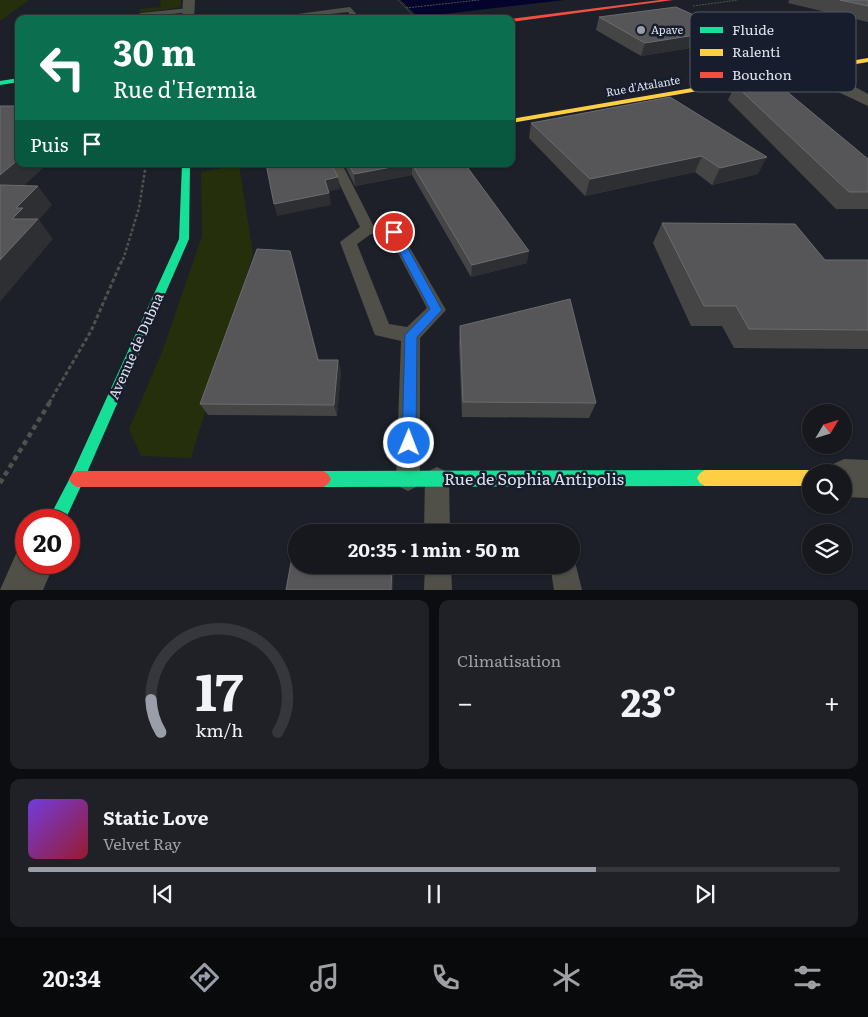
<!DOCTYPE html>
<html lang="fr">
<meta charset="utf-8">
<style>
body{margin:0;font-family:Literata,serif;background:#1f2127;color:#f1f3f6;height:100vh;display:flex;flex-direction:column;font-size:19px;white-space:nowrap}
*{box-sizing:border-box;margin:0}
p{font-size:16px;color:#9ea0a4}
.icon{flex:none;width:28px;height:28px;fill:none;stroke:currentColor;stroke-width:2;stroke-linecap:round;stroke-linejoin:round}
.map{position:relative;height:590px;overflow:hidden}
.side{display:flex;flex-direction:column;gap:10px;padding:10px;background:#0c0d10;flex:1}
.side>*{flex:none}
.top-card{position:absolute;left:15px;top:15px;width:500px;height:152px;border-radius:10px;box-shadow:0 1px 4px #0004,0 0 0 1px #35373c;background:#0b6e4f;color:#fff;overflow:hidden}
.needle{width:32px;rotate:52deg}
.buttons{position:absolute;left:802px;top:404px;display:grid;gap:10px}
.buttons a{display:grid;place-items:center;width:50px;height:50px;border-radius:50%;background:#16181e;box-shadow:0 1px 4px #0004,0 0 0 1px #35373c;font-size:25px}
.speed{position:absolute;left:15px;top:509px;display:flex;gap:10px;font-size:25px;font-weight:700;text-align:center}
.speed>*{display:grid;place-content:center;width:65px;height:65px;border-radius:50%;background:#16181e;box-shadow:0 1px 4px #0004,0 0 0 1px #35373c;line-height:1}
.speed .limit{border:8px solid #d22;background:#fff;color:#111}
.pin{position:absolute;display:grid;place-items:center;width:42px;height:42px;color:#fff;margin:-21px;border:2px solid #fff;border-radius:50%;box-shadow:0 1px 5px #0007}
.me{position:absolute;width:55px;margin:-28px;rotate:1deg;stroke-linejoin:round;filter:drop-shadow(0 0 4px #0008)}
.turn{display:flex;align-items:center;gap:18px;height:105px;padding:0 15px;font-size:22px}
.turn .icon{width:65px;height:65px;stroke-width:2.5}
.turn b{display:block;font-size:35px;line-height:42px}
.then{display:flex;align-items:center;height:48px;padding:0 15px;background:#0003;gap:10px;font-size:19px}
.big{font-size:38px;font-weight:700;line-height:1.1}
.side .card{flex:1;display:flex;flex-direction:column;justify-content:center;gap:8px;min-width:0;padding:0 18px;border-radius:10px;background:#1f2127}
.side .dial{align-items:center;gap:0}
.dial svg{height:130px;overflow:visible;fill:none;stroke:#35373c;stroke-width:7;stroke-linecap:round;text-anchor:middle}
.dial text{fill:#f1f3f6;stroke:none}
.song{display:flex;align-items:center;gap:15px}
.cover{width:60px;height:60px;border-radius:8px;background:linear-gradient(135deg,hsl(260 70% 55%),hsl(350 70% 35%))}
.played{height:5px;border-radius:2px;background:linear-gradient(90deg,#9a9ea8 70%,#35373c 70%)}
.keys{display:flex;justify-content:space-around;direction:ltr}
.heat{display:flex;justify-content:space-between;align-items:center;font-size:28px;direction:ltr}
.side .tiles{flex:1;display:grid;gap:10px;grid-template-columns:1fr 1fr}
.card:last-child{grid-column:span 2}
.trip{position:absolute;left:288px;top:524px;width:292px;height:50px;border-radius:25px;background:#16181e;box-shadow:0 1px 4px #0004,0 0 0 1px #35373c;font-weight:700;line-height:50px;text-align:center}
.menu{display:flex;height:80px;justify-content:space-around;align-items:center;background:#090a0c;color:#9ea0a4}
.menu .icon{width:35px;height:35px}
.menu .selected{color:#9a9ea8}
.menu b{font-size:22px;color:#f1f3f6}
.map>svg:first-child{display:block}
.green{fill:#252f0b}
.water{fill:#03032c}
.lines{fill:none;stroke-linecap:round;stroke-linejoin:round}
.path-far3{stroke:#50514e;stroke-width:1;stroke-dasharray:2 1;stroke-linecap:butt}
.path-far2{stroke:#50514e;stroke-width:2.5;stroke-dasharray:3 2;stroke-linecap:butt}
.path-far1{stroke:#50514e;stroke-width:3;stroke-dasharray:4 2.5;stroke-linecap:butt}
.path{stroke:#50514e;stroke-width:4.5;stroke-dasharray:5 4;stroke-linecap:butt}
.lane{fill:#505048;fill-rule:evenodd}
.street{fill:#505048;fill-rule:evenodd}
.fast{fill:#16e098;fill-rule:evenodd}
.slow{fill:#ffcf43;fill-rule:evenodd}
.jam{fill:#f24e42;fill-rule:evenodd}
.wall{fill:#454546}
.shaded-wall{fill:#2e2f32}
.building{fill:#565658;stroke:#6b6c6f}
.route{fill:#1a73e8;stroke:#114b97}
.poi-dot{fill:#9a9ea8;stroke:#181d2d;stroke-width:2}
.labels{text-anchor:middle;stroke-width:5;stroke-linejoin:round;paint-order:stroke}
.far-poi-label{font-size:11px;fill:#dee2ed;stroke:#181d2d;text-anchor:start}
.far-street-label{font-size:11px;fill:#dee2ed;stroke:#181d2d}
.street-label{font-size:14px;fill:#dee2ed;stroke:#181d2d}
.near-street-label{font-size:16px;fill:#dee2ed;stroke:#181d2d}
.key{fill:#181d2d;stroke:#535867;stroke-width:1}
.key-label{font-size:14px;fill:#dee2ed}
</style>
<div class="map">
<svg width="868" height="590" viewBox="0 0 868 590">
<rect width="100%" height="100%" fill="#1d2028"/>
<!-- green -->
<g class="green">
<path d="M0,0h29l-29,21z"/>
<path d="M160,0h21v7l-42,6 1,-4 21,-2z"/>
<path d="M239,165l14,89 -62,204 -50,-2 -12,-27 33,-77 40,-116 -1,-64z"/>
</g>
<!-- water -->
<path class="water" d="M401,0h163l-146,17z"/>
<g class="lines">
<!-- path-far3 -->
<g class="path-far3">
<path d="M398,0l19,19"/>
<path d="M693,6l45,-6"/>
<path d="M406,8l73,-8"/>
</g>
<!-- path-far2 -->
<path class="path-far2" d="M123,260l16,-52 7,-44"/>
<!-- path-far1 -->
<path class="path-far1" d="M49,403l42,-72 32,-73"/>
<!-- path -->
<path class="path" d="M0,483l50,-81"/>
<!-- lane -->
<g class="lane">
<path d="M350,7l11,12h-8l-5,-7 -61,7h-27z"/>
<path d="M189,8l4,2 -1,2 -51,5 -4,-2 4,-2z"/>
<path d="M330,164h12l31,61 26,4 47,81 -26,28v141l-4,8 -8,4 -8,-4 -4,-8 5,-138 -26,-6 -2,-5 -33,-88 20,-15zM371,234l18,2 38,72 -20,19 -18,-3 -32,-80z"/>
<path d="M437,467l8,4 4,8 1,53h-26l1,-53 4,-8z"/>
<path d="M571,556l5,10 6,24h-28l-4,-25h21z"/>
<path d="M425,565h26l1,25h-28z"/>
</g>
<!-- street -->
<g class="street">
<path d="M183,0h12l-1,19h-12z"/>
<path d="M805,66l43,17 20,11v12l-68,-32 -3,-3z"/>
<path d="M844,459l24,1v38l-24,-1v-25h-16l3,-7z"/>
<path d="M26,544v18h29l-12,28h-43l19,-43z"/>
</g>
<!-- fast -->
<g class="fast">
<path d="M19,78v4l-19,3v-4z"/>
<path d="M182,164h8l-1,75 -107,245 -17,36h-17l24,-46 107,-235z"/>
<path d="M705,470l5,3 3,5 -3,5 -5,3 -382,1 -5,-3 -3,-5 3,-5 5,-3z"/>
</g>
<!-- slow -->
<g class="slow">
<path d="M868,58v4l-357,61v-4z"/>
<path d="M705,470h106l5,2h-5v14h-106l-5,-3 -3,-5 3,-5z"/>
</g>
<!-- jam -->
<g class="jam">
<path d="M660,0h13l-162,22 -1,-3z"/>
<path d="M77,471h246l5,3 3,5 -3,5 -5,3h-246l-5,-3 -3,-5 3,-5z"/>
</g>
</g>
<!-- wall -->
<g class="wall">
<path d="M789,0h79v22l-80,-19z"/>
<path d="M599,17l122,26 -80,13 -45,-26z"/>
<path d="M735,85l133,74v50h-32l-108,-109z"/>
<path d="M670,97l88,77 -46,11 -17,-13 -110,24 -56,-58 2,-15z"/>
<path d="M344,164h121l62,99 -56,14 -59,-102 -57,11z"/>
<path d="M662,223l163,37h43v89l-134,-1 -12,-22h-31l-38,-83z"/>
<path d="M290,251l29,109 22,11 -4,45 -129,-1 -8,-11z"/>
<path d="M460,326l136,77 -7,15 -127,-1 -3,-74z"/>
</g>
<!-- shaded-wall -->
<g class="shaded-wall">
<path d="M727,30l-6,13 -80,13 4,-13z"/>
<path d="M702,156l-7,16 -110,24 5,-17z"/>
<path d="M767,157l-9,17 -46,11 8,-17z"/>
<path d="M19,159v5h28l-42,40 -5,-6v-23z"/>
<path d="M408,164h4v11l-57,11 -1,-12z"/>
<path d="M338,177l2,12 -13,3 -2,-12z"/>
<path d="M38,186l14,19 -13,15 14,19 -53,63v-42l12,-41 4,-11z"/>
<path d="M329,193l2,12 -54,11 -3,-12z"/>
<path d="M290,251l4,12 28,109 -4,-12z"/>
<path d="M529,251l-2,12 -56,14 1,-12z"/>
<path d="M338,360l3,11 -4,45 -3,-11z"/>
<path d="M392,565h2l-1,25h-2z"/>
</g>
<!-- building -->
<g class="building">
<path d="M840,0h28v6z"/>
<path d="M676,7l51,23 -82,13 -46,-26z"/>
<path d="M735,85h44l89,74v33h-19z"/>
<path d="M670,97l97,60 -47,11 -18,-12 -112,23 -59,-56z"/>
<path d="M0,106h19v53l-19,16z"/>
<path d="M266,164h65l7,13 -13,3 4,13 -55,11z"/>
<path d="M348,164h60l-54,10z"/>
<path d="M412,164h53l64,87 -57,14z"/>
<path d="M0,185l38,1 -22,22h7l-11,11h26l-38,41z"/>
<path d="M662,223l133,1 30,36h43v70l-119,-1 -13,-23h-32z"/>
<path d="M257,249l33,2 28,109h20l-4,45 -134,-1z"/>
<path d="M570,299l26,104 -133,-1 -3,-76z"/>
<path d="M292,557h4v8h96l-1,25h-105z"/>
</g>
<!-- route -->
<path class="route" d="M394,228l5,4 43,78 -25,27 -1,106 -2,5 -5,2 -5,-2 -2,-5 3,-108 25,-26 -41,-77z"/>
<!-- markers -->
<circle class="poi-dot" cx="641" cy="30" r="5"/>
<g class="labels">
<!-- far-poi labels -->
<g class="far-poi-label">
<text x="651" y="34">Apave</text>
</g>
<!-- far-street labels -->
<g class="far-street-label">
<text transform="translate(643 86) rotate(-10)" y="4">Rue d'Atalante</text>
</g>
<!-- street labels -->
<g class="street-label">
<text transform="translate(136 346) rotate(-66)" y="5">Avenue de Dubna</text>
</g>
<!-- near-street labels -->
<g class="near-street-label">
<text x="534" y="485">Rue de Sophia Antipolis</text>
</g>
</g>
<!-- legend -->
<rect x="690" y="12" width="166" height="80" rx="8" class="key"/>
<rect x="700" y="27" width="23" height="6" fill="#16e098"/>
<rect x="700" y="49" width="23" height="7" fill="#ffcf43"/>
<rect x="700" y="72" width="23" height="6" fill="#f24e42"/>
<g class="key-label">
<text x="732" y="35">Fluide</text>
<text x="732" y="57">Ralenti</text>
<text x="732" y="80">Bouchon</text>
</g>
</svg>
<div class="buttons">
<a><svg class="needle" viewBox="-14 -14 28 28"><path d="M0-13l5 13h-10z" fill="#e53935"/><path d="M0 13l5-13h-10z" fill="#9ea0a4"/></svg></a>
<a><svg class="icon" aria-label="search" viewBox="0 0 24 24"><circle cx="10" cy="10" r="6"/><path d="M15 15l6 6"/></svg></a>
<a><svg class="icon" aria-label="layers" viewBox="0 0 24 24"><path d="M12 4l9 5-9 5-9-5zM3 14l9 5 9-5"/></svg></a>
</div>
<div class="speed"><div class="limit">20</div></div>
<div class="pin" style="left:394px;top:232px;background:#d93025"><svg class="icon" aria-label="arrive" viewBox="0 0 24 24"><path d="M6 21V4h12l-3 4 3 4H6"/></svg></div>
<svg class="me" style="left:409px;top:443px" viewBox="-20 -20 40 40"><circle r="17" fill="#1a73e8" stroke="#fff" stroke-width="3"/><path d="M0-11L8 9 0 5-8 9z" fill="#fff"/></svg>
<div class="trip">20:35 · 1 min · 50 m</div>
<div class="top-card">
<div class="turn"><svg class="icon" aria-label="left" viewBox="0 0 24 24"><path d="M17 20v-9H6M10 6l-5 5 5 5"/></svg><div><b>30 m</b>Rue d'Hermia</div></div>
<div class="then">Puis<svg class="icon" aria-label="arrive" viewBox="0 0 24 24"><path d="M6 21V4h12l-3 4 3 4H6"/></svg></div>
</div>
</div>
<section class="side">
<div class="tiles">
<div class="card dial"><svg viewBox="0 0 100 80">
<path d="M14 69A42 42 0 1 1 86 69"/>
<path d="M14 69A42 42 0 0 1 8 49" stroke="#9a9ea8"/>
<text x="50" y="56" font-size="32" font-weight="700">17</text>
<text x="50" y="72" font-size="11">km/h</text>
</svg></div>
<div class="card"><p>Climatisation</p>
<div class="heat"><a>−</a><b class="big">23°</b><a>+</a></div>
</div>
<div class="card">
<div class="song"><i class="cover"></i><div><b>Static Love</b><p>Velvet Ray</p></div></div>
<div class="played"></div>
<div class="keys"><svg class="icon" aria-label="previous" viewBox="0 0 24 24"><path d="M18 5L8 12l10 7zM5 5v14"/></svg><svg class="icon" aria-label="pause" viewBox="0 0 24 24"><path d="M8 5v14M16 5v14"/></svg><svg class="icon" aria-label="next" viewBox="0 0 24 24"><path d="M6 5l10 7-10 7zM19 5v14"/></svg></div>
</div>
</div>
</section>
<nav class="menu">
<b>20:34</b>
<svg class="icon selected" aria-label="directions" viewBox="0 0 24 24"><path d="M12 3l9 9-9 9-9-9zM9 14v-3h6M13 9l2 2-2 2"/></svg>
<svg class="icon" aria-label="music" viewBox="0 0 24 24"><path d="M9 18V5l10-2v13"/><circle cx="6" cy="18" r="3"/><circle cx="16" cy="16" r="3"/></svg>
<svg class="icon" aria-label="phone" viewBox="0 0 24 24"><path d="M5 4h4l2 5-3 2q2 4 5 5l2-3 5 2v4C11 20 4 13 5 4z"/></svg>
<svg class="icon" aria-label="climate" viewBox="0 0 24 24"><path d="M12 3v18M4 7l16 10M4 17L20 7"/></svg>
<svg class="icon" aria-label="car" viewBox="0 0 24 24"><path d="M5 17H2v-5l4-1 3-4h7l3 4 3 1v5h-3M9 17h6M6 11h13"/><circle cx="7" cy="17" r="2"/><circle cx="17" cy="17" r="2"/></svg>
<svg class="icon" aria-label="filters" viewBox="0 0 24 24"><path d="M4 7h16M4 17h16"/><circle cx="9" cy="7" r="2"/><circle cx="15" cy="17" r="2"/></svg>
</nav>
